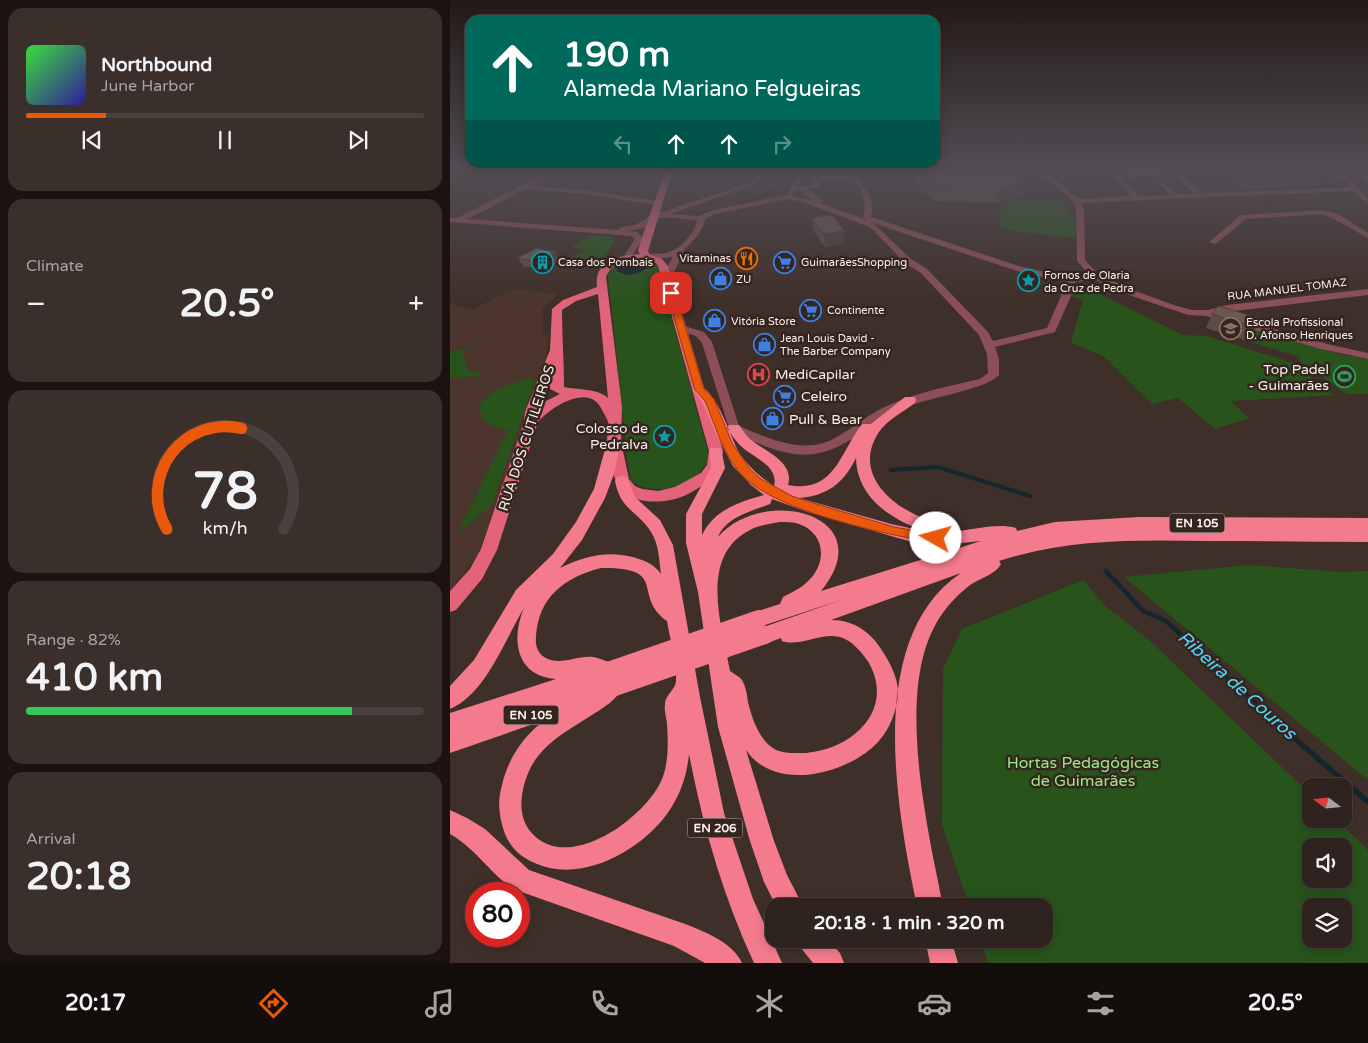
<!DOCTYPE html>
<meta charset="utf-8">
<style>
body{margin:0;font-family:"Varela Round",sans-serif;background:#3b2f2c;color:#f1f3f6;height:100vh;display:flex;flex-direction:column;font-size:19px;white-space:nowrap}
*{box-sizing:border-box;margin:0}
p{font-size:16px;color:#a7a4a4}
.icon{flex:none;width:28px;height:28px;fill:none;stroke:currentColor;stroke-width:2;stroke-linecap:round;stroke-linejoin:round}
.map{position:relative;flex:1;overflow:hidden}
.panel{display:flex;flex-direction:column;gap:8px;padding:8px;background:#1a1311;width:450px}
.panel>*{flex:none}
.banner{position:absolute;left:15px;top:15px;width:475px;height:152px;border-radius:15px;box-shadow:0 2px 12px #0003,0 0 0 1px #4a403d;background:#00695c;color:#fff;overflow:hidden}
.needle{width:32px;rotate:286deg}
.buttons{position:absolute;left:852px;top:778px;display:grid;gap:10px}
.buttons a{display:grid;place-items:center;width:50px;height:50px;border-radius:10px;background:#2f231f;box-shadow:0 2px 12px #0003,0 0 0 1px #4a403d;font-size:25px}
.speed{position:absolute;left:15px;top:882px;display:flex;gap:10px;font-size:25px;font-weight:700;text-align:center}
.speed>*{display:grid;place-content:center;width:65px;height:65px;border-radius:50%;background:#2f231f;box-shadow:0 2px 12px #0003,0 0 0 1px #4a403d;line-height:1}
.speed .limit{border:8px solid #d22;background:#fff;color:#111}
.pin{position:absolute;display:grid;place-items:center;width:42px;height:42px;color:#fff;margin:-21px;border-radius:10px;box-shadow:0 2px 8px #0006}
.me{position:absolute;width:55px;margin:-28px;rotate:277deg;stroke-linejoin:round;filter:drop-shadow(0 0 4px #0008)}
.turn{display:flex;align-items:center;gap:18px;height:105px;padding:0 15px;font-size:22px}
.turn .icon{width:65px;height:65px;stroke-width:2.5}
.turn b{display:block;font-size:35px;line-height:42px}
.lanes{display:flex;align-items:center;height:48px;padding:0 15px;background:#0003;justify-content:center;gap:25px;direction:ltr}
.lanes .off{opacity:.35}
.big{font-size:38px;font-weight:800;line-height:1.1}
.panel .tile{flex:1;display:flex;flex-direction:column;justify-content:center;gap:8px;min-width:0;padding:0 18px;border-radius:15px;background:#3b2f2c}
.panel .dial{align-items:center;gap:0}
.dial svg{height:130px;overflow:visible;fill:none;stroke:#4a403d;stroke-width:7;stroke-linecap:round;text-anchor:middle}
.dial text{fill:#f1f3f6;stroke:none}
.song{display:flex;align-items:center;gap:15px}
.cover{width:60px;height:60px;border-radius:8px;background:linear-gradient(135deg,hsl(120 70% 55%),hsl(250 70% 35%))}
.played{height:5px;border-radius:2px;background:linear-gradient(90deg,#ea580c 20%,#4a403d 20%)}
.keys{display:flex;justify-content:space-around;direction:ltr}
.heat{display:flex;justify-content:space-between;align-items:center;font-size:28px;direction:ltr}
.charge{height:8px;border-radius:4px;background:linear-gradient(90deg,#34c759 82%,#4a403d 0)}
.trip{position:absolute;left:315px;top:898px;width:288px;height:50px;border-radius:15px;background:#2f231f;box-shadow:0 2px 12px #0003,0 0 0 1px #4a403d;font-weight:800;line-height:50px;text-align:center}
.menu{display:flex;height:80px;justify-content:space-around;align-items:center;background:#130e0c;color:#a7a4a4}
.menu .icon{width:35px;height:35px}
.menu .selected{color:#ea580c}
.menu b{font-size:22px;color:#f1f3f6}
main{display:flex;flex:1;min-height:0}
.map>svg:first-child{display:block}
.built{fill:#4c352c}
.green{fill:#28541c;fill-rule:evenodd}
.water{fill:#15262c}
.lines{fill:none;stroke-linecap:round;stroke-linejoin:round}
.stream-far3{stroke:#15262c;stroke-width:2}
.stream-far2{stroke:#15262c;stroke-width:4}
.stream-far1{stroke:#15262c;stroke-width:4.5}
.stream{stroke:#15262c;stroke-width:5.5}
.minor{fill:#8d4f57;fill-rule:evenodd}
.major{fill:#e3647a;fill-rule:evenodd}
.highway{fill:#f47b8d;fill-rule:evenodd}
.rail-casing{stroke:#988b85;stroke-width:3}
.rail{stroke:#35251f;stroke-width:2;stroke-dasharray:6;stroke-linecap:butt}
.highway-bridge{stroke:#f47b8d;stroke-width:18}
.wall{fill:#5b4c46}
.shaded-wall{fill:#4a3e39}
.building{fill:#6a5851;stroke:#4a3e39}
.route{fill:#ea580c;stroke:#983908}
.labels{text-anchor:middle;stroke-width:5;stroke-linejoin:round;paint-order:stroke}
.far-poi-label{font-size:11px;fill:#f9eeea;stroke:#35251f;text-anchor:start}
.far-street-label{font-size:11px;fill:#f9eeea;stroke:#35251f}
.shield{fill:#35251f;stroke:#beb2ad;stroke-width:1}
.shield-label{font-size:12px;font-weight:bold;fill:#f9eeea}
.poi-label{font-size:14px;fill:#f9eeea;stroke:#35251f;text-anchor:start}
.street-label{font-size:14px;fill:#f9eeea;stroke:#35251f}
.near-park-label{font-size:16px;fill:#99ea85;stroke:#35251f}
.near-water-label{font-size:18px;font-style:italic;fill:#52d5fd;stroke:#35251f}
</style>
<main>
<section class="panel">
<div class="tile">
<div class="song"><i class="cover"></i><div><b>Northbound</b><p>June Harbor</p></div></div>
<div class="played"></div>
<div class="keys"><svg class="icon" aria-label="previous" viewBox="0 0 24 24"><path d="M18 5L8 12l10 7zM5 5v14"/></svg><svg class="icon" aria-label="pause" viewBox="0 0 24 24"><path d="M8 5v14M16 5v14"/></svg><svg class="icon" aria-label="next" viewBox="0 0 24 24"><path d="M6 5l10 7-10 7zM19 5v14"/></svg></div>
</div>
<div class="tile"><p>Climate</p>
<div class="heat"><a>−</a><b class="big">20.5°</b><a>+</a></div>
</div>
<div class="tile dial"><svg viewBox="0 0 100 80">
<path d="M14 69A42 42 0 1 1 86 69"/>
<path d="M14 69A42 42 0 0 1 60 7" stroke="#ea580c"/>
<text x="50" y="56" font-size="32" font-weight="700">78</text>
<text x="50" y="72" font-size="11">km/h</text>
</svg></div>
<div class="tile"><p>Range · 82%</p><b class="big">410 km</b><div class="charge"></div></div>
<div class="tile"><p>Arrival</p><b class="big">20:18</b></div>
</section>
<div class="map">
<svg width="918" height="963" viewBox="0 0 918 963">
<rect width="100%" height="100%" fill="#3f2f29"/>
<!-- built -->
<path class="built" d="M73,290l35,4 -16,16 1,3 -1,21 7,1 -4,26 -67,195 -28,33v-285l24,5 26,-14 12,-4z"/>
<!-- green -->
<g class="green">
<path d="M575,200h35l5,6 3,8 7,1v23l-67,-8 -9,-4 3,-23z"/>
<path d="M142,235l19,1 4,3c-11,27 -25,27 -50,22l19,-11 -12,-3z"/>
<path d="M194,260l10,2 4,5 51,189c-7,29 -56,44 -78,24l-3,-16 -20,-188c4,-15 23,-15 36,-16z"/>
<path d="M633,286l100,49 24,1 86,27 41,32 -104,6 19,17 -34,11 -37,-31 -26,6 -49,-48 -32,-13 12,-43 -14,-5 1,-6z"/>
<path d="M806,329l83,25 29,5v35h-21l-48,-33 1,-4 -52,-16z"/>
<path d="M15,349l4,1 -7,4 7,17h9l4,4 -8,4 3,-3 -27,2v-27z"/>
<path d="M80,378l5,3 -43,124 -34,28 50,-103c-18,-4 -24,-3 -29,-23 8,-17 34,-23 51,-29z"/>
<path d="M800,565l90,7 28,-1v209l-244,-203z"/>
<path d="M633,580l23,27 42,32 163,156v24h25l28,27 4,5v112h-380l-8,-24h64v-33h-75l-27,-82 1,-155 19,-40zM861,846h33v33h-33zM861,906h33v33h-33z"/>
</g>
<!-- water -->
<path class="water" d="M190,260l7,2 1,4c-7,9 -23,12 -32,4l8,-7z"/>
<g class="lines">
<!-- stream-far3 -->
<g class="stream-far3">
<path d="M361,174h62"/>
<path d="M448,177l21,-1"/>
<path d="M288,205l20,-7 16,-9"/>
<path d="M247,214l19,-4"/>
</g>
<!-- stream-far2 -->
<path class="stream-far2" d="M441,470l47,-3 92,29"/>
<!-- stream-far1 -->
<path class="stream-far1" d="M656,571l37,40 23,10 99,91"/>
<!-- stream -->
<path class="stream" d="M813,711l105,91"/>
<!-- minor -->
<g class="minor">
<path d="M102,169h9l-29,17 52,4 73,11 4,2 -4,2 -73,-11 -59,-5 -57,30 150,11 1,-2 18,-4 13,-8 96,-32 6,-3 7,-12h7l-10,14 -6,3 -79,28 27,2 15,-6 74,-15 12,-22 8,-4h11l-14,6 -6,11 16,-2 -2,-5 3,-2c24,-3 41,-8 54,17 4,8 4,15 2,23l151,50 47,10 20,-2 -12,-14 -1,-51 -2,-8 -39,-33h8l36,30 52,-3 -23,-24v-3l4,1 4,3 58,-4 29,24 147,-6 -3,-5 3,-2 18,18v6l-15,-13 -272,12 3,7 1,50 13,14 37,17 42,15 15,4h16l19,-5 141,-16v6l-149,18 108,31 41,9v6l-47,-10 -114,-33 -19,-1 -59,-20 -35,-16 -21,4 -2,13 -16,36 -60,15 4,12v16c-12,14 -70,23 -90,31 -34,12 -59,43 -95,48 -29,4 -59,-12 -84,-23l-28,-88 -6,-7 -19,-6v-4l4,-1 23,7 8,10 27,84c31,13 66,30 98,11 17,-10 33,-24 52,-32 29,-13 60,-19 91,-26l8,-6 -1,-19 -8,-19 -58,-62 -16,-10 -32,-33 -6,-4 -64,-24 -15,-3 -73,15 -10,5c-2,14 -12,21 -20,30 -6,8 -9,27 -19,31l-5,-3 12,-20 -27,3 -4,-3c6,-5 15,-2 23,-4 14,-2 30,-19 32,-33l-35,-3 -19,11 -15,3 9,1 6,6 -14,23 -3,1 -4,-3 13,-20 -3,-3 -182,-14v-4h7zM722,175l23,19h-17l-17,-13 -3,2 12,12 -31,1 -19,-19zM392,178c4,1 9,2 12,4 10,7 13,25 9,35l4,3 -47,-17 3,-2 -1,-2 -15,-10 13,-2 -1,-6zM346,190h3l15,11 -22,-5zM423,223l144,48 47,11 -3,14 -14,32 -54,13 -5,-9 -61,-63 -16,-10z"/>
<path d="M833,169h22l46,8 -3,2z"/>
<path d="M871,210l17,4 30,19v5l-36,-20 -11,-4 -75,5 -30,25 -7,-2 32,-27z"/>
</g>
<!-- major -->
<path class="major" d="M216,169h7l-25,82 2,4 12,4 6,7 55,185c-3,25 -12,30 -33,42 -13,7 -29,10 -44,8 -25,-4 -30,-14 -35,-37 -1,-8 -4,-16 -4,-23 0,-6 2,-13 1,-19 -1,-3 -3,-7 -5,-10 -12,-31 -51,-6 -65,10l-41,128 -15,29 -26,31 -6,2v-21l20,-22 11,-20 43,-127 1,-10 25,-62 2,-41 11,-9 34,-13c-3,-27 21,-31 43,-33l-2,-3 2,-8zM195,260l11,3 2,3 51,185 -2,14 -6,8 -26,14 -17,4 -16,-2 -7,-3 -6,-7 -8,-37 1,-35 -16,-130c6,-16 25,-17 39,-17zM148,294l10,104c-11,-10 -31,-8 -44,-11 0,-26 -2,-51 -2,-77l14,-9zM98,388l12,6 -18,9z"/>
<!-- highway -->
<g class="highway">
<path d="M249,386c19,5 31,52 41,68 9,13 20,23 34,32 5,-20 -20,-28 -32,-39 -6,-5 -11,-13 -15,-19l2,-3h10c4,5 7,11 12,15 14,11 44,22 37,45 47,9 52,-33 74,-61h9l34,-27h10l1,3 -1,3c-12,9 -28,17 -36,29 -26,39 9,72 44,86 11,4 23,5 34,9l2,4c18,-2 39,-8 57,-3l1,3 38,-9 84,-5 229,1v24c-54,0 -109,-1 -163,-1 -72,-1 -137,-2 -206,20l2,3c-5,10 -22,15 -31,21 -13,10 -25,23 -33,37 -42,71 -9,208 6,284h-26c-20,-96 -53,-268 44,-333l-130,47c23,0 40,12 52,32 7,11 14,24 15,38 0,20 -9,42 -23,55 -31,30 -101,47 -129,5l28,91 13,34 16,31h-27l-12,-24 -14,-41 -32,-114 -20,-135 -12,-49v-29l25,-46 -2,-17 2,-3h10l4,20 -23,46v21c12,-25 37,-33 62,-40l-13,-10 -18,-19 -16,-30 -15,-34 -9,-12zM406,458c1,39 34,61 68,73l-33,-7 -92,-26c28,-2 45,-15 57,-40zM322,499l36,13 104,30 31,3 38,-4 -160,50c62,-76 -57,-107 -103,-54 8,-20 34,-26 52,-33zM330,522c6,0 13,0 19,2 28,10 28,42 7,59 -6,6 -16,10 -23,14l-3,7 -28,9 -2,6 2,6 7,2 85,-28 -86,30 -2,6 2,6 7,3 16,-6 1,3c20,7 43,-12 63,-2 10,5 18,15 24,24 26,47 -16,86 -63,90 -9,0 -21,1 -30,-3 -16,-8 -24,-31 -28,-48 -1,-7 -2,-15 -6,-22 -3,-4 -8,-6 -12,-9 -8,-44 -32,-115 20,-141 9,-5 20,-6 30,-8z"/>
<path d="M164,437l5,2 2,3 -7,32 -9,24 -23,42 -22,28c25,-12 48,-18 76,-10 10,3 19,7 25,16 -2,-14 -2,-30 -10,-42 -14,-22 -30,-21 -36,-51l2,-4 5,-1 5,1 8,20 25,23 13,25 27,152 24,116 29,86 29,64h-28c-31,-67 -51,-136 -65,-209 -2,22 -9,42 -22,60 -27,37 -85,69 -130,50 -15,-6 -26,-15 -32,-30 -6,-17 -8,-32 -3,-49 6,-26 21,-49 43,-65l-95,33v-40l106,-34c-41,-3 -45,-41 -32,-71 -19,31 -38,86 -74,101v-23l24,-26 42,-70 37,-36 23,-32 18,-33 13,-47 2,-3zM151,568c69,-1 30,27 66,53 3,19 10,40 9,60 0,8 -11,14 -11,23 -1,6 1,13 2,19 1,18 2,39 -5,56 -16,39 -96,97 -132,52 -12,-15 -10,-37 -3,-55 11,-31 42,-46 68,-63 10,-6 22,-14 27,-25l-3,-7 -6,-2 5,-8 -3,-7c-7,-2 -15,-6 -22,-7 -14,-2 -31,8 -45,2 -10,-4 -13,-13 -12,-22 2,-40 29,-60 65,-69z"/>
<path d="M0,810l17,8 18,11 44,41 159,55c19,8 45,18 54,38h-37l-31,-17 -161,-57c-23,-16 -38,-41 -63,-55z"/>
<path d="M347,939h30l13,14 4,10h-31l-12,-15z"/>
<path d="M475,939h26l7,24h-28z"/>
</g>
<defs>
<path id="rail" d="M913,169l5,14"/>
</defs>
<!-- rail casing -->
<use href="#rail" class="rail-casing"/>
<!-- rail -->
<use href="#rail" class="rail"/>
<!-- highway-bridge -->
<g class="highway-bridge">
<path d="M158,671l151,-52"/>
<path d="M162,688l153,-53"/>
</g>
</g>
<!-- wall -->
<g class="wall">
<path d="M784,169h86l4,3 -7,14 -72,3 -12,-7z"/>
<path d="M465,170l107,7 1,1 -3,19 -23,6 -62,-2 -20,-17z"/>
<path d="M362,218l33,25 -20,4 -12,-17z"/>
<path d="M68,258l41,2 -16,10 -20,-4z"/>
<path d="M762,314l47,4 -6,13 -6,10 -41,-13z"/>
</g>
<!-- shaded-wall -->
<g class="shaded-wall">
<path d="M572,175v3h1l-3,19 -23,6 2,-15 18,-9 3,-3z"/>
<path d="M394,231l1,12 -20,4 -1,-13z"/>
<path d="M106,252l3,8 -16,10 -4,-8z"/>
<path d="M809,318l-6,13 -6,10 6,-14z"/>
</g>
<!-- building -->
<g class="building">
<path d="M563,169l9,6 -2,1 3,2 -6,1 5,3 -23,6 -64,-2 -20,-16z"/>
<path d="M792,169h78l4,3 -74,3z"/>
<path d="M382,215l12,16 -20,3 -12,-16z"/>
<path d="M86,248l20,4 -17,10 -21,-4z"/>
<path d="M768,306l41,12 -6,9 -41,-13z"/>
</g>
<!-- sky -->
<linearGradient id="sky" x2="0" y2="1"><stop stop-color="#231a17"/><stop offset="0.56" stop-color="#524d54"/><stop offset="1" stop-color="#524d54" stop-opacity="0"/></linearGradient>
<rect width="918" height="304" fill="url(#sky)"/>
<!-- route -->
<path class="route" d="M218,291l7,2 29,96 10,10 18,44 18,26 11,10 31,17 18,6 84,25 46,8 2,3 -2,4 -4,1c-48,-8 -161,-32 -193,-67 -13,-14 -22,-32 -28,-50 -4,-8 -6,-17 -10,-25 -3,-4 -7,-7 -10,-11l-28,-97z"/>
<!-- icons -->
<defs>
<symbol id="restaurant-ring" viewBox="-11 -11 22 22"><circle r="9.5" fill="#35251f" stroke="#e8710a" stroke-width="1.5"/><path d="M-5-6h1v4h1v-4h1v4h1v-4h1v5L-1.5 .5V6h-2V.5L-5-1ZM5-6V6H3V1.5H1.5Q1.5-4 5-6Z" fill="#e8710a"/></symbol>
<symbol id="building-ring" viewBox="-11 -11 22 22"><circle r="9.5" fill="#35251f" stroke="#0f9aa8" stroke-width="1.5"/><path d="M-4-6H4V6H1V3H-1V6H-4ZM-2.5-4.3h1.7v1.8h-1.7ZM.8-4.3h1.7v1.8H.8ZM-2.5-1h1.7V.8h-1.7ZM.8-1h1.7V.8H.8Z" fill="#0f9aa8"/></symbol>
<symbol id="supermarket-ring" viewBox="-11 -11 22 22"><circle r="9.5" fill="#35251f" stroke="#3f7fe0" stroke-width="1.5"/><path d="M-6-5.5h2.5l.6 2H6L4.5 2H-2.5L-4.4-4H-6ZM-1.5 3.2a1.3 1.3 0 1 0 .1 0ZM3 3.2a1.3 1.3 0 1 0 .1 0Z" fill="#3f7fe0"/></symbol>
<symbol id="shop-ring" viewBox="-11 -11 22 22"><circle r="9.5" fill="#35251f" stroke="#3f7fe0" stroke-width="1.5"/><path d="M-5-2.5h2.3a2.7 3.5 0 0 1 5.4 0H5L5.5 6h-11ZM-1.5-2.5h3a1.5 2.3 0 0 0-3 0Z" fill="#3f7fe0"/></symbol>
<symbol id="sight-ring" viewBox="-11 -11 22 22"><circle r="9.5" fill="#35251f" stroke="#0f9aa8" stroke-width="1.5"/><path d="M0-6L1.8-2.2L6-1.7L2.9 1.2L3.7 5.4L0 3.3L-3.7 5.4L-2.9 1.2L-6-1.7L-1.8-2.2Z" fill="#0f9aa8"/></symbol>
<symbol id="school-ring" viewBox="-11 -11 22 22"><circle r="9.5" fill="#35251f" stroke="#8d6e63" stroke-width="1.5"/><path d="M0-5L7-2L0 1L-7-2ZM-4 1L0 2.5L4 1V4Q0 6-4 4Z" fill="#8d6e63"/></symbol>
<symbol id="hospital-ring" viewBox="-11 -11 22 22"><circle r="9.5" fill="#35251f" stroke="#e0444e" stroke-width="1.5"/><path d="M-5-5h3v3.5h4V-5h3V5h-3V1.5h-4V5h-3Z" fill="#e0444e"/></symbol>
<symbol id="stadium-ring" viewBox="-11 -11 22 22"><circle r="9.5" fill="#35251f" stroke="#2e9e5b" stroke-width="1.5"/><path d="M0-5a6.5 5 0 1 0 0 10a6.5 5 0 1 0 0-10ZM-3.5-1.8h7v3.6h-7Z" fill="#2e9e5b"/></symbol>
</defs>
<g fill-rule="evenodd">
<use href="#restaurant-ring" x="284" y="246" width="25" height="25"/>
<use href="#building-ring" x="80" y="250" width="25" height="25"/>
<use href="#supermarket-ring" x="322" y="250" width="25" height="25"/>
<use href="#shop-ring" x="258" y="266" width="25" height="25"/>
<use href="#sight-ring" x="566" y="268" width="25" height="25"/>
<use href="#supermarket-ring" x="348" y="298" width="25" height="25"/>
<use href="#shop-ring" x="252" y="308" width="25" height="25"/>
<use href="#school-ring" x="768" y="316" width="25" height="25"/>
<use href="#shop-ring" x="302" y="332" width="25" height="25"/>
<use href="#hospital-ring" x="296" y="362" width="25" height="25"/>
<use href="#stadium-ring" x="882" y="364" width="25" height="25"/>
<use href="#supermarket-ring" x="322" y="384" width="25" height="25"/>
<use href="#shop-ring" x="310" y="406" width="25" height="25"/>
<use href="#sight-ring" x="202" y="424" width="25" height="25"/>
</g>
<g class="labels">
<!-- far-poi labels -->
<g class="far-poi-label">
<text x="281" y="262" text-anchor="end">Vitaminas</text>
<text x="108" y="266">Casa dos Pombais</text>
<text x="351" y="266">GuimarãesShopping</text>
<text x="594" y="279">Fornos de Olaria<tspan x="594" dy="13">da Cruz de Pedra</tspan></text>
<text x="286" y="283">ZU</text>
<text x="377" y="314">Continente</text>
<text x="281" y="325">Vitória Store</text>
<text x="796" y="326">Escola Profissional<tspan x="796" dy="13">D. Afonso Henriques</tspan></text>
<text x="330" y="342">Jean Louis David -<tspan x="330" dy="13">The Barber Company</tspan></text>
</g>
<!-- far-street labels -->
<g class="far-street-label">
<text transform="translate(837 289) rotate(-7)" y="4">RUA MANUEL TOMAZ</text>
</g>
<!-- shield labels -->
<g class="shield">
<rect x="719.5" y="513.5" width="55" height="19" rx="4"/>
<rect x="53.5" y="705.5" width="55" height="19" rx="4"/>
<rect x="237.5" y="818.5" width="55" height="19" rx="4"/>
</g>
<g class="shield-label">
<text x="747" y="527">EN 105</text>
<text x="81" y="719">EN 105</text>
<text x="265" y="832">EN 206</text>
</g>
<!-- poi labels -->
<g class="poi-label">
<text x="879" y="374" text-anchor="end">Top Padel<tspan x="879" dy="16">- Guimarães</tspan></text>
<text x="325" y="379">MediCapilar</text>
<text x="351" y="401">Celeiro</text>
<text x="339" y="424">Pull &amp; Bear</text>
<text x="198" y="433" text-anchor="end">Colosso de<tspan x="198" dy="16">Pedralva</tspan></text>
</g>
<!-- street labels -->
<g class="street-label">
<text transform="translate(76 438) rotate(-72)" y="5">RUA DOS CUTILEIROS</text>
</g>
<!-- near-park labels -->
<g class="near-park-label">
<text x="633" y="768">Hortas Pedagógicas<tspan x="633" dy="18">de Guimarães</tspan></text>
</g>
<!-- near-water labels -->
<g class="near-water-label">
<text transform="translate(787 685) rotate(42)" y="6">Ribeira de Couros</text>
</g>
</g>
</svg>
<div class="buttons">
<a><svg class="needle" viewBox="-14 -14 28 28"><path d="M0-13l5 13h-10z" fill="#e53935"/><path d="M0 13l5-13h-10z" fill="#a7a4a4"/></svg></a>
<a><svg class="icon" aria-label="sound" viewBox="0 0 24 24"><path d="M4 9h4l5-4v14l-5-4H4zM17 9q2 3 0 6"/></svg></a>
<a><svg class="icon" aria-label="layers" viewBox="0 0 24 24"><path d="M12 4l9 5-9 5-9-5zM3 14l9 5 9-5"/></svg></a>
</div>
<div class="speed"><div class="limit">80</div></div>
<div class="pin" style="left:221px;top:293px;background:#d93025"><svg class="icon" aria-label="arrive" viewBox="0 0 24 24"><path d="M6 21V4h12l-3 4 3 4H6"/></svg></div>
<svg class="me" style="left:486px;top:538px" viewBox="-20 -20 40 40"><circle r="19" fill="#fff"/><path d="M0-13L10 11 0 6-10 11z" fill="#ea580c"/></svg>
<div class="trip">20:18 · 1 min · 320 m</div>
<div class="banner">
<div class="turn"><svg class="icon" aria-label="ahead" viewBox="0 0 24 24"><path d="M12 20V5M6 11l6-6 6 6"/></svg><div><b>190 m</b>Alameda Mariano Felgueiras</div></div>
<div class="lanes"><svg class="icon off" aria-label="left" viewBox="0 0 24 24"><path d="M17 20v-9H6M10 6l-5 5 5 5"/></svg><svg class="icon" aria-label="ahead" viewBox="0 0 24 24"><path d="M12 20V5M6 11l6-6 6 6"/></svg><svg class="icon" aria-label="ahead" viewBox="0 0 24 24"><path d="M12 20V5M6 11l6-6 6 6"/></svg><svg class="icon off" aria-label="right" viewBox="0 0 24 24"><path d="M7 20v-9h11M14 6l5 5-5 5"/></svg></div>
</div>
</div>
</main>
<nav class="menu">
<b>20:17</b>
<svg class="icon selected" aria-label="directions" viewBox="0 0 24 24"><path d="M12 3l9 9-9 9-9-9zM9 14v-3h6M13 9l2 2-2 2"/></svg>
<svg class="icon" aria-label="music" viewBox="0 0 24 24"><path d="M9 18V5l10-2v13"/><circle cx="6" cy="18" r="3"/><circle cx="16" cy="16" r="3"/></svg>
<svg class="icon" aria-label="phone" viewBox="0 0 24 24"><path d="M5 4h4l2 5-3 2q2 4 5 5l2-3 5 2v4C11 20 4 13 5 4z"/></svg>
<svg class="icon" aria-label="climate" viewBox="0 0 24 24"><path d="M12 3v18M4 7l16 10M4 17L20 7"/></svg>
<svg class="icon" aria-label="car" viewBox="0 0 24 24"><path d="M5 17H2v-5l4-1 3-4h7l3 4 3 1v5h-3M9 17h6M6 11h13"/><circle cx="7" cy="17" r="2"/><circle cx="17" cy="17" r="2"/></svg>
<svg class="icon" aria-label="filters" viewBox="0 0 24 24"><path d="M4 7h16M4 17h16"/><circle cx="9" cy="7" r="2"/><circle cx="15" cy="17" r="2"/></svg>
<b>20.5°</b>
</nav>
